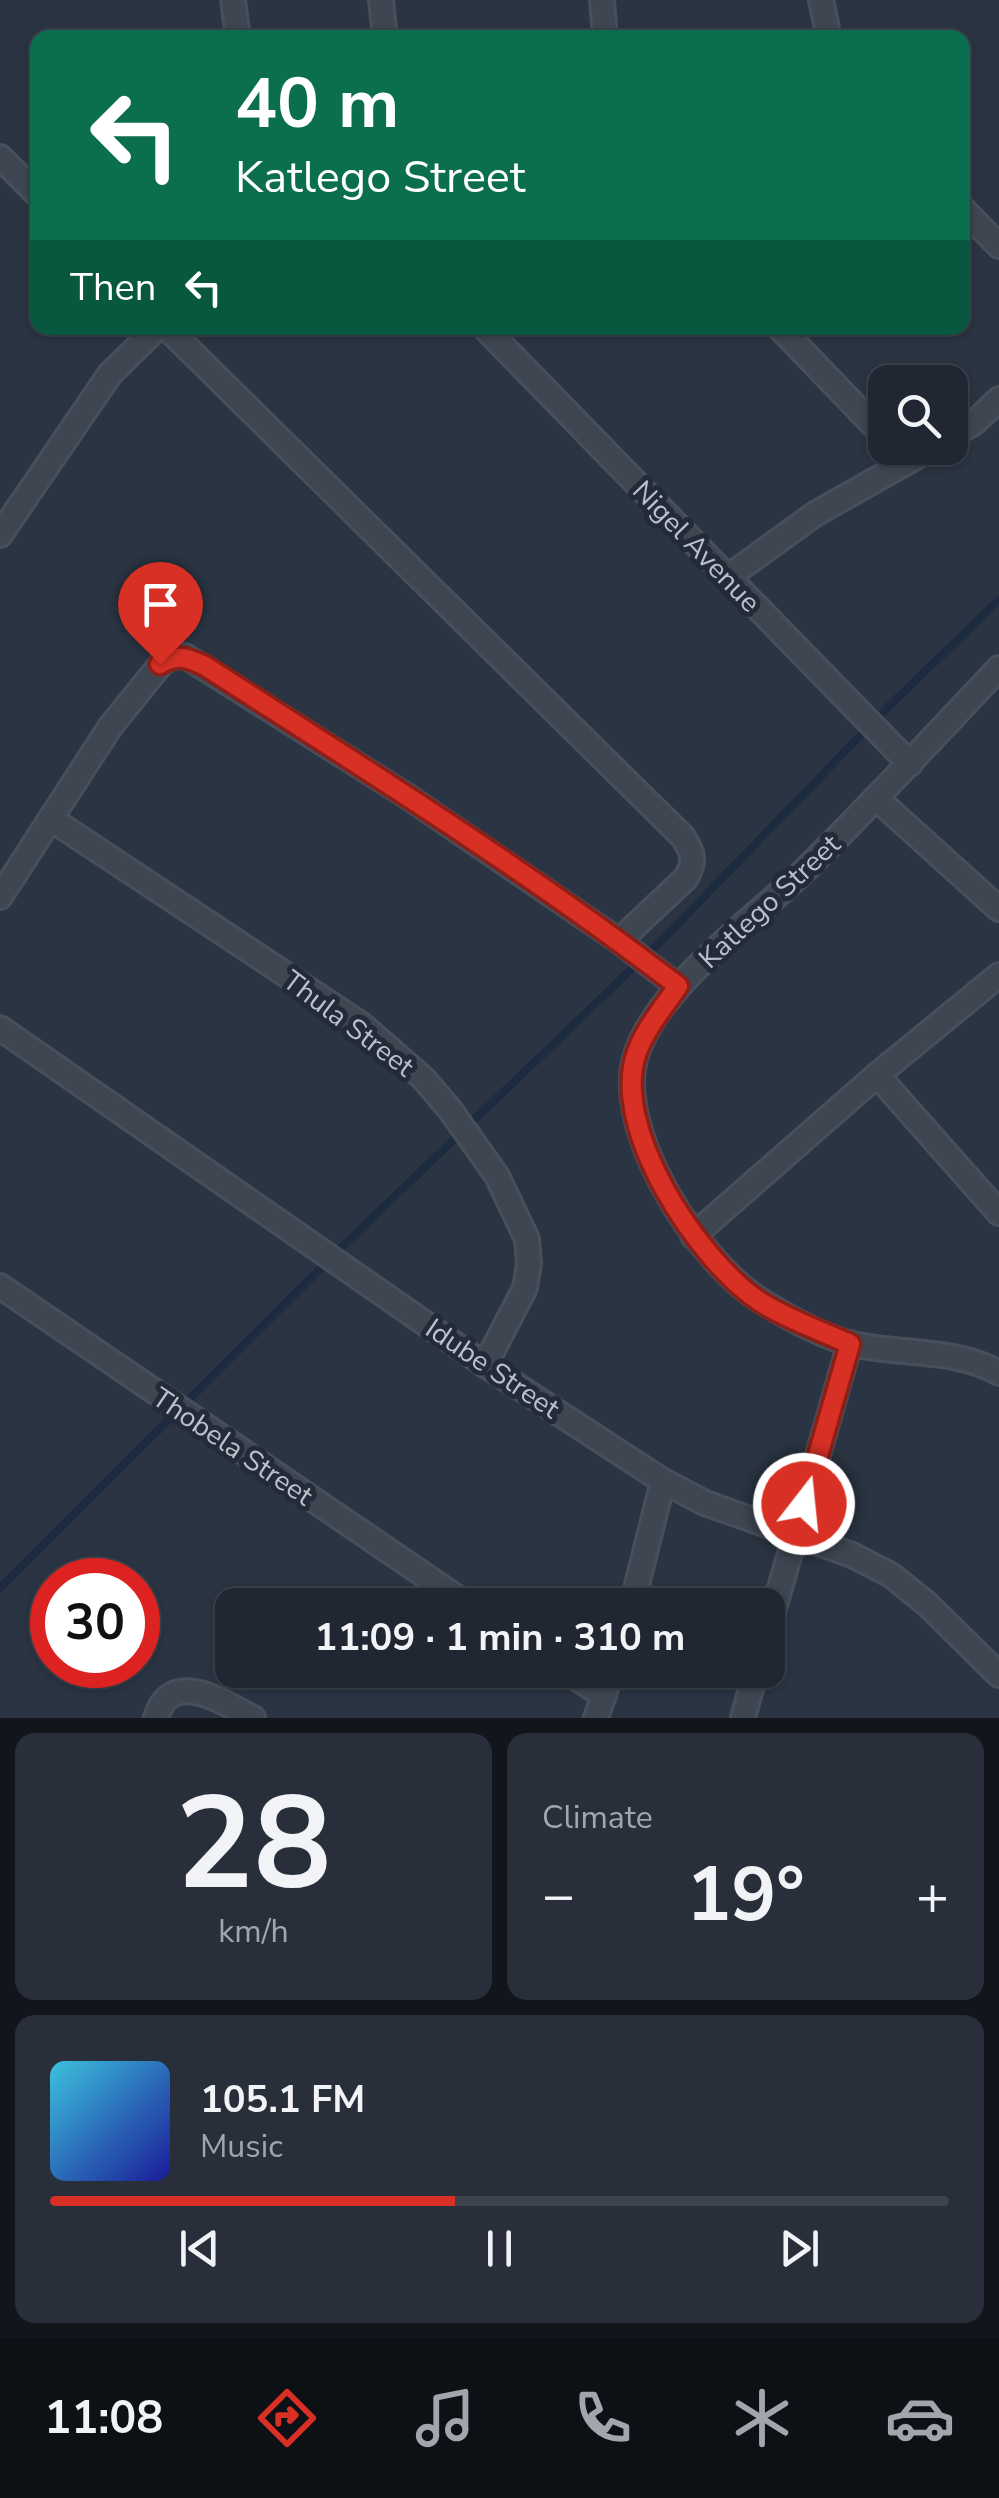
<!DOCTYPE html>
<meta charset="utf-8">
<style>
body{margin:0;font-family:"Nunito Sans",sans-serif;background:#282f3a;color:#f1f3f6;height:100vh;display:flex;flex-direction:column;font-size:38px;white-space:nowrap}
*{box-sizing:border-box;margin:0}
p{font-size:32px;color:#a2a5ac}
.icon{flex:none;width:55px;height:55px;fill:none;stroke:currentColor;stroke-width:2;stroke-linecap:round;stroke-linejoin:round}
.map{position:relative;height:1718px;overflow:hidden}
.panel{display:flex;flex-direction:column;gap:15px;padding:15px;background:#12151c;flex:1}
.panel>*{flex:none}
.hud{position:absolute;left:30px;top:30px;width:940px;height:305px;border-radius:20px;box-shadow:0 2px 8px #0004,0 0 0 2px #3d444d;background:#0b6e4f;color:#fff;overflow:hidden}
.controls{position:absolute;left:868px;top:365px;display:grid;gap:20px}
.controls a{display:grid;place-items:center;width:100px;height:100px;border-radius:20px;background:#202732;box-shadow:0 2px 8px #0004,0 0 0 2px #3d444d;font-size:50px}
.speed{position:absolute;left:30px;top:1558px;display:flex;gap:20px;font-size:50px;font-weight:700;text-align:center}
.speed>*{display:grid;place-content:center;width:130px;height:130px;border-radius:50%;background:#202732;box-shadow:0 2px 8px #0004,0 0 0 2px #3d444d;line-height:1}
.speed .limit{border:15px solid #d22;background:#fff;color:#111}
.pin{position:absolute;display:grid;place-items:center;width:85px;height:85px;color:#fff;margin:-102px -42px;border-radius:50% 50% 50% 0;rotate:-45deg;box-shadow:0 0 10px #0007}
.pin .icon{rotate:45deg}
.me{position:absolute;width:110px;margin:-55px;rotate:16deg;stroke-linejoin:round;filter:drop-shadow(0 0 8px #0008)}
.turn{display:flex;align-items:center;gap:35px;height:210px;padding:0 40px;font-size:45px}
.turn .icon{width:130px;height:130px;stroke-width:2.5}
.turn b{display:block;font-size:70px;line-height:85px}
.then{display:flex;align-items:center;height:95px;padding:0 40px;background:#0003;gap:20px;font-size:38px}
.big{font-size:75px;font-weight:700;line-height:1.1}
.panel .widget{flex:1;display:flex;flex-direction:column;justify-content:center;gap:15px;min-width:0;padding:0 35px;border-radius:20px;background:#282f3a}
.panel .dial{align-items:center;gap:0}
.dial b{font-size:130px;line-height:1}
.song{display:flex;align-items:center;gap:30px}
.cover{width:120px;height:120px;border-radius:15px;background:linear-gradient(135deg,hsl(190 70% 55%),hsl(240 70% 35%))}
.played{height:10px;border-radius:5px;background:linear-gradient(90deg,#d93025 45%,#3d444d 45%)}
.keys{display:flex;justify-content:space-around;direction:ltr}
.heat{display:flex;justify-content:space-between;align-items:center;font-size:55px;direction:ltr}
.panel .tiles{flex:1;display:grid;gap:15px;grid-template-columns:1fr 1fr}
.widget:last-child{grid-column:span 2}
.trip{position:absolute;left:215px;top:1588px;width:570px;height:100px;border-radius:20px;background:#202732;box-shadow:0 2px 8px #0004,0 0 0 2px #3d444d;font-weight:700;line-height:100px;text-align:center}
.tabs{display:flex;height:160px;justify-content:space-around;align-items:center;background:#0d1014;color:#a2a5ac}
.tabs .icon{width:70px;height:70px}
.tabs .current{color:#d93025}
.tabs b{font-size:45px;color:#f1f3f6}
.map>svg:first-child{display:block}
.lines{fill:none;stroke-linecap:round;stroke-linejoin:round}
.stream{stroke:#1d2b40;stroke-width:8}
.minor-casing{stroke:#474f5b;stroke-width:28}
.minor{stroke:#3e4652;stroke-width:22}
.route-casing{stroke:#8d1f18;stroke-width:25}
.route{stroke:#d93025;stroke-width:18}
.labels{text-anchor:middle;stroke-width:10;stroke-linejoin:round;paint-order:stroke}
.street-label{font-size:28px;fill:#bbc1cc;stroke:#222b37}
</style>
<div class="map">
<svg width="999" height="1718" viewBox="0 0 999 1718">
<rect width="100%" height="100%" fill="#2a3442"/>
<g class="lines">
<!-- stream -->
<path class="stream" d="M0,1588l347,-346 318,-305 222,-229 112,-108"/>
<defs>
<g id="minor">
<path d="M233,0l5,38"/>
<path d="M381,0l4,38"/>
<path d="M602,0l3,38"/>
<path d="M821,0l8,38"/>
<path d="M0,157l38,38"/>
<path d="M962,208l37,38"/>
<path d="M167,328l516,509c10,16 13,23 3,41l-67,63"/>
<path d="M485,328l425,436"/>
<path d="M780,328l105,109"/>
<path d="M950,437l25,-15 24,-23"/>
<path d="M0,535l110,-161 47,-46"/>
<path d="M728,577l87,-63 117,-66"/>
<path d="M999,668c-64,68 -127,136 -194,202 -52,50 -144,114 -168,182 -27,75 62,212 126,250 26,16 58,34 89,42 47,11 104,4 147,29"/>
<path d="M876,798l123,111"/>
<path d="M51,819l311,206 62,54 27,32 46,65 30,63 2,25 -4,24 -40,77"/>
<path d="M0,897l110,-170 51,-63 10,-7 14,-1 222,140 212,145 58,45"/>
<path d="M0,1028l485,337 178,116 42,22 147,52 39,20 36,29 72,71"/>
<path d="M877,1075l122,138"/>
<path d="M693,1236l184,-161 122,-100"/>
<path d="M0,1286l468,319"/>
<path d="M632,1605l31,-124"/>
<path d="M768,1630l82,-287"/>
<path d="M565,1670l39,26"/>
<path d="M156,1718c15,-52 68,-15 97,0"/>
<path d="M596,1718l16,-48"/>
<path d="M743,1718l13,-48"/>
</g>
</defs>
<!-- minor casing -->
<use href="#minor" class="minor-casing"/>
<!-- minor -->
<use href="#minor" class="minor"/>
</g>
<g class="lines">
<defs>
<path id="route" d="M160,664c18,-11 28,-6 45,2 160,103 322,204 473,320 -14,21 -33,43 -41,66 -28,75 61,208 122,249 28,18 60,29 91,43l-46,160"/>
</defs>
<!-- route casing -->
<use href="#route" class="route-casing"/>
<!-- route -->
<use href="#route" class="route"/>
</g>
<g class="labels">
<!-- street labels -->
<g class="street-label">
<text transform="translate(697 546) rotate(46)" y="10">Nigel Avenue</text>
<text transform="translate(769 901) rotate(-43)" y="10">Katlego Street</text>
<text transform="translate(349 1023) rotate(37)" y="10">Thula Street</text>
<text transform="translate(493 1368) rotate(34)" y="10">Idube Street</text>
<text transform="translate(233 1446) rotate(34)" y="10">Thobela Street</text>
</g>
</g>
</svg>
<div class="controls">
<a><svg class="icon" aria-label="search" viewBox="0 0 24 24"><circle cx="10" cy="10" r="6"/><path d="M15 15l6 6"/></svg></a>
</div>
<div class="speed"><div class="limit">30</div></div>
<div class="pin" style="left:160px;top:664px;background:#d93025"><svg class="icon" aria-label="arrive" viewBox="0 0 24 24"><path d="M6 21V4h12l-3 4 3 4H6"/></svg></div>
<svg class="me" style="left:804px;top:1504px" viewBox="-20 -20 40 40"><circle r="17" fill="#d93025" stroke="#fff" stroke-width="3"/><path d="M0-11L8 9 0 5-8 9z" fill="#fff"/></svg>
<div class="trip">11:09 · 1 min · 310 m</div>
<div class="hud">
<div class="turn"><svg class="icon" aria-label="left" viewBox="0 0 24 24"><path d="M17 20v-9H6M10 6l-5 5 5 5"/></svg><div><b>40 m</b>Katlego Street</div></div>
<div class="then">Then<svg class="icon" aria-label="left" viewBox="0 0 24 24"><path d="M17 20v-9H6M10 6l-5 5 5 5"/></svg></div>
</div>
</div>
<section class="panel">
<div class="tiles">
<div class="widget dial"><b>28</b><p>km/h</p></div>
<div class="widget"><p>Climate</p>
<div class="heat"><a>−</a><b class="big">19°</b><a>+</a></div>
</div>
<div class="widget">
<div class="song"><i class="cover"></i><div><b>105.1 FM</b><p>Music</p></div></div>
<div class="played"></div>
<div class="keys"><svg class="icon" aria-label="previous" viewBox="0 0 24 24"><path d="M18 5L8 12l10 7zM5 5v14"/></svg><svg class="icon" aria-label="pause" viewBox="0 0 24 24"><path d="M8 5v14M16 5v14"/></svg><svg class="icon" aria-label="next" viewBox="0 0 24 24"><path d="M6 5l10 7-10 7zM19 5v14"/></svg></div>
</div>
</div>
</section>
<nav class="tabs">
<b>11:08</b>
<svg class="icon current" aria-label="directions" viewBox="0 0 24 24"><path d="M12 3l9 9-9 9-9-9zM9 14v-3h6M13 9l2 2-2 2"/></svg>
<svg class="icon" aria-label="music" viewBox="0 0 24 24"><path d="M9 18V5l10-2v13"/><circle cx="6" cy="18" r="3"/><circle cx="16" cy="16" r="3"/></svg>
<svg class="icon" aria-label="phone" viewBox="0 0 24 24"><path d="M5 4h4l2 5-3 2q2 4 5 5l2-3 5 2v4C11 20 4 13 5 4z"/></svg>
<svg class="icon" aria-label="climate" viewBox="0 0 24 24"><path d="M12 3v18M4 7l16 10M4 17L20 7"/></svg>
<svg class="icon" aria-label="car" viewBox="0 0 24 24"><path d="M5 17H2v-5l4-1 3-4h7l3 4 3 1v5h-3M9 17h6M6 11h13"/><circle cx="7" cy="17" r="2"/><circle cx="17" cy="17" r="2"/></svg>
</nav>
